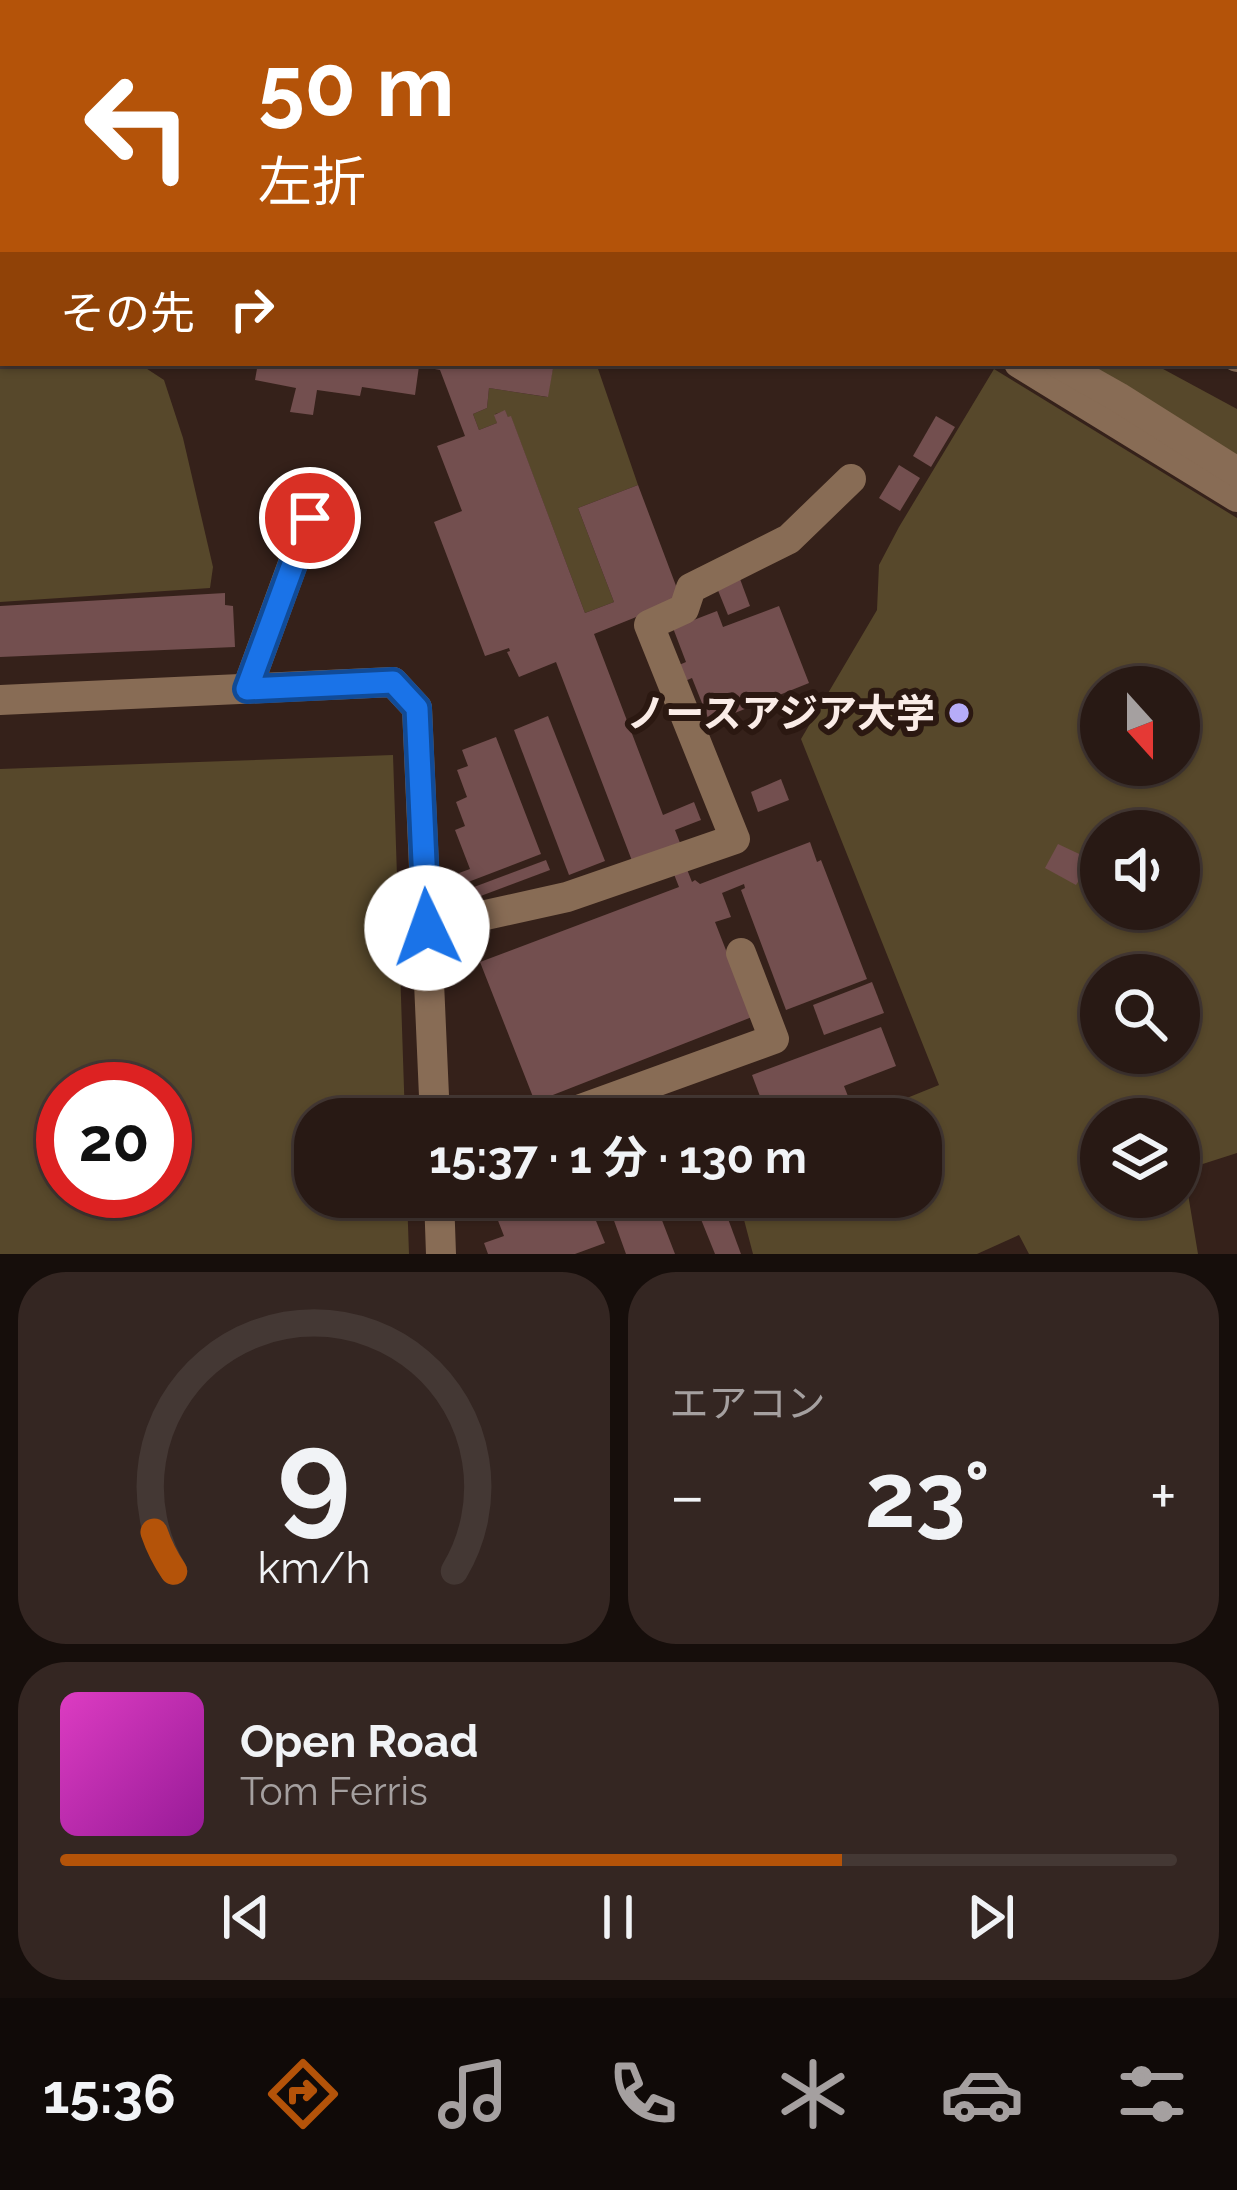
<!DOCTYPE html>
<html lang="ja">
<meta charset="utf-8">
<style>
body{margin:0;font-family:Raleway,"Noto Sans JP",sans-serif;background:#342622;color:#f1f3f6;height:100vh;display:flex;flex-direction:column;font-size:45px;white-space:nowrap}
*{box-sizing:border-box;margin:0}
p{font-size:39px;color:#a5a0a0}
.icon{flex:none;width:66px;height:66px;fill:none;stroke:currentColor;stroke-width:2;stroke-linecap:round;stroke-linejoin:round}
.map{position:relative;height:1254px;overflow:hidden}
.side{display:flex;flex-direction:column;gap:18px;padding:18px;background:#160e0b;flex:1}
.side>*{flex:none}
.hud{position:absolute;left:0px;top:0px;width:1239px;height:366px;box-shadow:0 3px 9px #0004,0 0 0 3px #443834;background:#b45309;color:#fff;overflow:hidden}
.needle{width:78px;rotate:159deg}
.controls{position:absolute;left:1080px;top:666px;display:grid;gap:24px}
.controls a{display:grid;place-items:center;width:120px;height:120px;border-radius:50%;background:#281914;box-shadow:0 3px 9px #0004,0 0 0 3px #443834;font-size:60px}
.speed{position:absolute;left:36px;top:1062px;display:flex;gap:24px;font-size:60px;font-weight:700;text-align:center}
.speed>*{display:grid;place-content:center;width:156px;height:156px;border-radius:50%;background:#281914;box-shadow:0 3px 9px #0004,0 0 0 3px #443834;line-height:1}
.speed .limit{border:18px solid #d22;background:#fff;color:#111}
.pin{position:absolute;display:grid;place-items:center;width:102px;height:102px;color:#fff;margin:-51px;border:6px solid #fff;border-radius:50%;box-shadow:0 3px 12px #0007}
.me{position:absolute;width:132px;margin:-66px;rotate:357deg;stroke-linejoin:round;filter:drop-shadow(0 0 9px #0008)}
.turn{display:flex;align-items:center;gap:42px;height:252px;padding:0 60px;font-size:54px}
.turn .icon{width:156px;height:156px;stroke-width:2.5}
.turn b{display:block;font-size:84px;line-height:102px}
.then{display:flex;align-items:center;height:114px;padding:0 60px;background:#0003;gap:24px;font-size:45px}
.big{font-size:90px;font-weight:700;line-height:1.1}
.side .tile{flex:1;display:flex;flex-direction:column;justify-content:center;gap:18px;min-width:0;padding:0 42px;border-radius:48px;background:#342622}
.side .dial{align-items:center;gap:0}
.dial svg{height:312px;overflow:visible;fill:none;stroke:#443834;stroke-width:7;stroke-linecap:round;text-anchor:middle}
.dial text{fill:#f1f3f6;stroke:none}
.song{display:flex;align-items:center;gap:36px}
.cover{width:144px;height:144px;border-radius:18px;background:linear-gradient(135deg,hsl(310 70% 55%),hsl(300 70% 35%))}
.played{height:12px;border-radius:6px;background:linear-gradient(90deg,#b45309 70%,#443834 70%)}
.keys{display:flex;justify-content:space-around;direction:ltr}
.heat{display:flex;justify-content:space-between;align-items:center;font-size:66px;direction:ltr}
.side .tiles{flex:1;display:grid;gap:18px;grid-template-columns:1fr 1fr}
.tile:last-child{grid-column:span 2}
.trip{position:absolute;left:294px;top:1098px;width:648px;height:120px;border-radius:48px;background:#281914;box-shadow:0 3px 9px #0004,0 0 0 3px #443834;font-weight:700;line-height:120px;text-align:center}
.menu{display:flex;height:192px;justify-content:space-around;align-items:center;background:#100a08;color:#a5a0a0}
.menu .icon{width:84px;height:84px}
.menu .selected{color:#b45309}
.menu b{font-size:54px;color:#f1f3f6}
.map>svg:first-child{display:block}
.green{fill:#57482b;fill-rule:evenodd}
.building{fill:#734f4f}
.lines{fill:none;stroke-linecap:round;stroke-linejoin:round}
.minor{stroke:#886c55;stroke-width:30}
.route-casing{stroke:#114b97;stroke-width:30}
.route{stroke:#1a73e8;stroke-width:21}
.poi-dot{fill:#b6acf8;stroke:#2b1811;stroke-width:4.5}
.labels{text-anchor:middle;stroke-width:12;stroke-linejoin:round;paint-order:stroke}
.poi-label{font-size:39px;font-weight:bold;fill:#faece7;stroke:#2b1811;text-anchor:end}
</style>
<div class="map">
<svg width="1237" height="1254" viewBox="0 0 1237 1254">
<rect width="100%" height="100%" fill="#35211a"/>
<!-- green -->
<g class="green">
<path d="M31,363h107l26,17 19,58 30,129 -3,21 -210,14v-237z"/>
<path d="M554,363h42l42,122 -60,23 36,94 -29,11 -74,-196h-3l-3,-6 -10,3 2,9 -18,7 -6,-16 14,-6 2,-20 58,9z"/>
<path d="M1083,363h69l85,46v55z"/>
<path d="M994,369l243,149v635l-53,17 14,84h-169l-10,-19 -42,19h-224l-15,-57h183v-78h-66l84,-34 -138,-346 76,-129 2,-45 20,-38zM1101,687h78v78h-78zM1101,831h78v78h-78zM1101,975h78v78h-78zM1101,1119h78v78h-78z"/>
<path d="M393,755l12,364h-90v78h92l2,57h-409v-485zM63,1089h102v102h-102z"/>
</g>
<!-- building -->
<g class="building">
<path d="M258,363h296l-6,34 -59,-9 -2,20 -14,6 6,16 18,-7 -3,-8 11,-5 3,7 3,-1 74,197 29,-11 -36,-94 60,-23 43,114 -87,35 69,181 31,-13 7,18 -26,10 7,18 -3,1 13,33 3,-2 5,4 110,-42 7,20 4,-2 46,119 -81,31 -45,-120 4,-2 -1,-4 -22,9 9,24 -16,5 37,95 -217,85 -55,-140 199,-75 -13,-33 -32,12 -78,-204 -37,15 -12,-25 3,-1 -1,-3 -24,8 -51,-134 28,-11 -25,-65 28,-10 -25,-66 -21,-4 -4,29 -53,-8 -2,9 -43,-6 -4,25 -23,-3 6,-24 -41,-8z"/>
<path d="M936,416l19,11 -24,40 -18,-11z"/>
<path d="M899,465l21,13 -20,33 -21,-13z"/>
<path d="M740,579l10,27 -22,9 -11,-27z"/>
<path d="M225,593v12l8,1 2,41 -235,10v-51z"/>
<path d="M779,606l30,77 -99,40 -18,-45 -7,3 -6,-16 7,-3 -13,-34 44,-17 6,16z"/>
<path d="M548,716l57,145 -36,14 -55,-145z"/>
<path d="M496,737l45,117 -78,30 -4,-11 11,-4 -15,-39 10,-4 -9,-24 11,-5 -10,-27 11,-4 -6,-16z"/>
<path d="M781,779l8,21 -31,12 -7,-20z"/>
<path d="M1058,844l34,16 -16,25 -31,-17z"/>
<path d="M546,860l4,10 -80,30 -4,-10z"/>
<path d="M872,982l12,31 -60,22 -11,-30z"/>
<path d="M881,1027l15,39 -52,20 9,23 -27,10h-17l-8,-17 -34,13 -15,-40z"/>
<path d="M678,1100l7,19h-24l-4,-11z"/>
<path d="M497,1197h63l6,15 37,-15h50l22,57h-49l-18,-50 -16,7 13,32 -30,11h-87l-4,-11 20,-7 -14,-36z"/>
<path d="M692,1197h28l21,57h-26z"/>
</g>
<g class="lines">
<!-- minor -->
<g class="minor">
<path d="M664,3l10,-3"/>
<path d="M0,158h3"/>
<path d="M1236,356l1,1"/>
<path d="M1019,363l218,134"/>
<path d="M1058,363l60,34 119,75"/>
<path d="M247,689l63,-172"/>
<path d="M0,700l393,-18 24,26 18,411"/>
<path d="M427,928l140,-31 168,-58 -86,-214 35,-16 7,-21 98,-49 62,-60"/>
<path d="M553,1119l221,-80 -33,-86"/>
<path d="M439,1197l2,57"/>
</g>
</g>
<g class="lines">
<defs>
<path id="route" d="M310,518l-63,171 146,-7 24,26 10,220"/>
</defs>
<!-- route casing -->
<use href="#route" class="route-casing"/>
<!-- route -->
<use href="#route" class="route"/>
</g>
<!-- markers -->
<circle class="poi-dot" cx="959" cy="713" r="12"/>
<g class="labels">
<!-- poi labels -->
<g class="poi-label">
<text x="935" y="727">ノースアジア大学</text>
</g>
</g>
</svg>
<div class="controls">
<a><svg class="needle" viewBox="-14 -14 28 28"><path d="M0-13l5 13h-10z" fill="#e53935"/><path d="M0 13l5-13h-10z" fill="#a5a0a0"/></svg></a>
<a><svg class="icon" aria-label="sound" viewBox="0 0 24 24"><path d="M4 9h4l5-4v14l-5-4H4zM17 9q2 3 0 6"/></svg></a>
<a><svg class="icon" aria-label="search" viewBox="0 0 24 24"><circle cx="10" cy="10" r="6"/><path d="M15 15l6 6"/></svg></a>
<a><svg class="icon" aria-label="layers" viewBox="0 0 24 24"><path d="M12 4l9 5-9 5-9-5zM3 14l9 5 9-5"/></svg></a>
</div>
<div class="speed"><div class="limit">20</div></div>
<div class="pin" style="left:310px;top:518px;background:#d93025"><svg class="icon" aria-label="arrive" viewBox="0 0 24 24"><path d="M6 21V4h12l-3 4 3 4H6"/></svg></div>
<svg class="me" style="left:427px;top:928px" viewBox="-20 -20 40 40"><circle r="19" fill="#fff"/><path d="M0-13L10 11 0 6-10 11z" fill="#1a73e8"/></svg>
<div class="trip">15:37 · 1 分 · 130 m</div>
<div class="hud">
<div class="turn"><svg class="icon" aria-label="left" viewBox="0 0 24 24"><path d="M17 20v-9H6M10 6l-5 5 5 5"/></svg><div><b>50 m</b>左折</div></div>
<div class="then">その先<svg class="icon" aria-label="right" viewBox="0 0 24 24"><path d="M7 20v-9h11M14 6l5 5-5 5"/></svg></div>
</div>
</div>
<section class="side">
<div class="tiles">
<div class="tile dial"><svg viewBox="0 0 100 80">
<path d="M14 69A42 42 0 1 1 86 69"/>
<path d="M14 69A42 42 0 0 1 9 59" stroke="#b45309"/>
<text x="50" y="56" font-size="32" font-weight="700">9</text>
<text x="50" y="72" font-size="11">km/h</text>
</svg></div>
<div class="tile"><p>エアコン</p>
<div class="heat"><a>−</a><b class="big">23°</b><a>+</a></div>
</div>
<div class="tile">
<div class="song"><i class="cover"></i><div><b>Open Road</b><p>Tom Ferris</p></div></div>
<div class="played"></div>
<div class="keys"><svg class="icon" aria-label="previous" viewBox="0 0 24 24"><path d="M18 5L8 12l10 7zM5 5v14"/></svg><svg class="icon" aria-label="pause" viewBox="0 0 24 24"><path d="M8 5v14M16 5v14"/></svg><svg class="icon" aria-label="next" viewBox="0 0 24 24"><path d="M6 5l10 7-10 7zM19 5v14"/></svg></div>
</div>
</div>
</section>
<nav class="menu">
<b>15:36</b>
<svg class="icon selected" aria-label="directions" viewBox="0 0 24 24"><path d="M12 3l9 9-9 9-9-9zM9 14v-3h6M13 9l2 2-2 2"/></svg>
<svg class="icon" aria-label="music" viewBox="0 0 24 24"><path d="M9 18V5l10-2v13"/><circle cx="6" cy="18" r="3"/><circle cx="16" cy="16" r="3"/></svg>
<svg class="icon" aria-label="phone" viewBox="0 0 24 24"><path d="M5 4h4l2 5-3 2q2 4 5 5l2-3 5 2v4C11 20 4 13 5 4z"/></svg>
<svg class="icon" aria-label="climate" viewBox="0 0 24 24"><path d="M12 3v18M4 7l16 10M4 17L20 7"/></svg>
<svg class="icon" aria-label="car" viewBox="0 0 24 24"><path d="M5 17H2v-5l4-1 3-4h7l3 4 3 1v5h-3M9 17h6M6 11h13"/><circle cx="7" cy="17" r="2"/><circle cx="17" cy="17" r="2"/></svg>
<svg class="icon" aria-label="filters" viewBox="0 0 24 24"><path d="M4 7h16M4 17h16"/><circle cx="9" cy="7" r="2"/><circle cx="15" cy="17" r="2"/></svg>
</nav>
